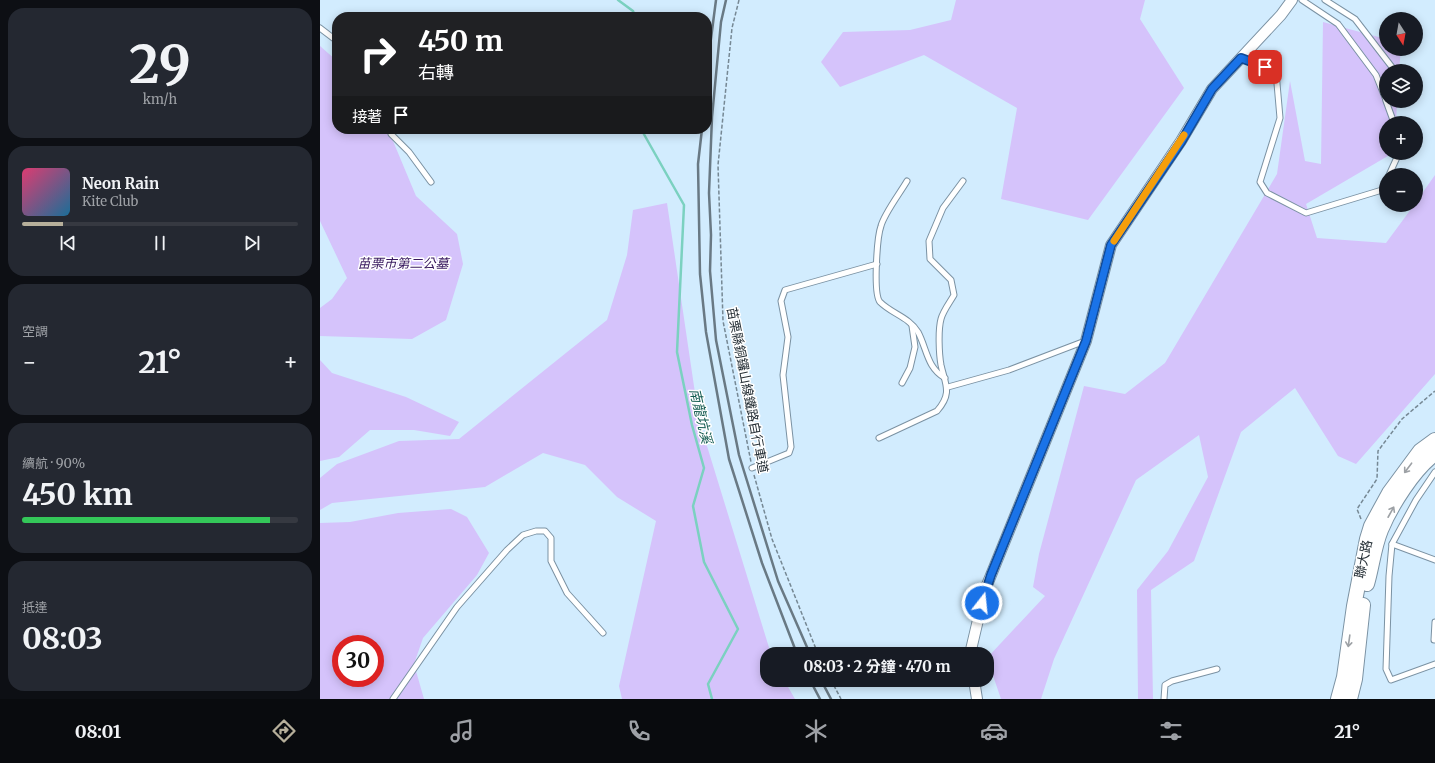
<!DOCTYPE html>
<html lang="zh-TW">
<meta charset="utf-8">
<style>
body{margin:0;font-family:Merriweather,"Noto Sans TC",serif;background:#242831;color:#f1f3f6;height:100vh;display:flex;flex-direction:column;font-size:15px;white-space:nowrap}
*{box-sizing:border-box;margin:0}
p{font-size:13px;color:#9ea1a6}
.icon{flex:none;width:22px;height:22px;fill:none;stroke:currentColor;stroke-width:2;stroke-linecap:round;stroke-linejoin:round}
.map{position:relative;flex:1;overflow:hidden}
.drawer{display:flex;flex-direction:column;gap:8px;padding:8px;background:#0d0f14;width:320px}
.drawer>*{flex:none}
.banner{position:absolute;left:12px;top:12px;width:380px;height:122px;border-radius:16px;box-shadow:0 2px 10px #0003;background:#202124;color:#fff;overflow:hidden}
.needle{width:26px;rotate:169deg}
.tools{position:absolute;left:1059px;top:12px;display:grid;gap:8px}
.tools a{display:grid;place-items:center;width:44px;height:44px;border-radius:50%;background:#171b24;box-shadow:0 2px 10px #0003;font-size:20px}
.speed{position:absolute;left:12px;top:635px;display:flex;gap:8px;font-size:20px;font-weight:700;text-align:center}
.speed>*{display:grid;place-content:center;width:52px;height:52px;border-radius:50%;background:#171b24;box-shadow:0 2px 10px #0003;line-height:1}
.speed .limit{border:6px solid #d22;background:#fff;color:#111}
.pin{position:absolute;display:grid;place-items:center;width:34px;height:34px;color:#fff;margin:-17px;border-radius:8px;box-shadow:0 2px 6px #0006}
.me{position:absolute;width:44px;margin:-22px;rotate:16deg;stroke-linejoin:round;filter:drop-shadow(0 0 3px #0008)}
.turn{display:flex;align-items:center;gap:14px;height:84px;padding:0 20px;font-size:18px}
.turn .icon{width:52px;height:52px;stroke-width:2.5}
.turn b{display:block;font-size:28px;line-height:34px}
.then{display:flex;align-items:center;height:38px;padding:0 20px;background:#0003;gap:8px;font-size:15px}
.big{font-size:30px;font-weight:700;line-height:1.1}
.drawer .tile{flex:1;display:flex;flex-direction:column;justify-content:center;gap:6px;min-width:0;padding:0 14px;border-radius:16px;background:#242831}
.drawer .dial{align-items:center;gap:0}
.dial b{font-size:52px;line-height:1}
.song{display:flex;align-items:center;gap:12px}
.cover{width:48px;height:48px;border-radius:6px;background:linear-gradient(135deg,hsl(340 70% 55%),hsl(200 70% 35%))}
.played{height:4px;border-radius:2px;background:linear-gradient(90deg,#b6af9a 15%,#363941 15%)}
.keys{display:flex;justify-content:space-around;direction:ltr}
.heat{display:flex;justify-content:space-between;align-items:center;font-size:22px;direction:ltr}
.charge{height:6px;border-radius:3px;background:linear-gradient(90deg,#34c759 90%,#363941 0)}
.trip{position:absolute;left:440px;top:647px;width:234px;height:40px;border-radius:16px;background:#171b24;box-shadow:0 2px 10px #0003;font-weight:700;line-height:40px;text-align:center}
.dock{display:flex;height:64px;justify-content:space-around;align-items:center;background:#090b0e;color:#9ea1a6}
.dock .icon{width:28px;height:28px}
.dock .selected{color:#b6af9a}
.dock b{font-size:18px;color:#f1f3f6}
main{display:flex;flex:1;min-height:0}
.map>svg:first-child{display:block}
.green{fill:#d5c3fb;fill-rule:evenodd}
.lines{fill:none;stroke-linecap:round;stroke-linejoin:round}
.stream{stroke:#7bd1c0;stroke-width:2.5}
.lane-casing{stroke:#7b92a3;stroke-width:7}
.street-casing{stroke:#7b92a3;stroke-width:12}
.secondary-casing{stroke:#7b92a3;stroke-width:16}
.path{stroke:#768894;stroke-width:1.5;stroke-dasharray:4 2;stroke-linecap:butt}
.lane{stroke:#fff;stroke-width:5}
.street{stroke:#fff;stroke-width:10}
.secondary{stroke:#fff;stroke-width:14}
.rail{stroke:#697984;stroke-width:2.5}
.oneway{stroke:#9da1a5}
.route-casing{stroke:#114b97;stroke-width:10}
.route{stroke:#1a73e8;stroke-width:7}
.slow{stroke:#f59e0b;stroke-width:7}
.labels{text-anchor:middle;stroke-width:3;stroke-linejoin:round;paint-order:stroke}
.park-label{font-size:13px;font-style:italic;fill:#37185e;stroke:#fff}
.street-label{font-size:13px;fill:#252f36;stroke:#fff}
.water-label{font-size:14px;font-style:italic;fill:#145c51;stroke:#fff}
</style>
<main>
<section class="drawer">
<div class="tile dial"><b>29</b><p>km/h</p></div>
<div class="tile">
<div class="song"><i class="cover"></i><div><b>Neon Rain</b><p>Kite Club</p></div></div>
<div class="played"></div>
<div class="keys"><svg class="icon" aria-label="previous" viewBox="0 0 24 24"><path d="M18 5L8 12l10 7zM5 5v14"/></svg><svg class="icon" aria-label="pause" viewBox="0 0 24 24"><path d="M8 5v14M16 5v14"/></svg><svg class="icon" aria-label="next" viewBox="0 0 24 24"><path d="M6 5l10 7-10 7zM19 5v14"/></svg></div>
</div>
<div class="tile"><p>空調</p>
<div class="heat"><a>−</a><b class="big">21°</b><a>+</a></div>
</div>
<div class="tile"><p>續航 · 90%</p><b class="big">450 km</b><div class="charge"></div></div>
<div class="tile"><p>抵達</p><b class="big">08:03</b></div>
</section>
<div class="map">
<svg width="1115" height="699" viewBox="0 0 1115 699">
<rect width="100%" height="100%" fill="#d2ecfe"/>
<!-- green -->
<g class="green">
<path d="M636,0h189l-5,19 44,69 -96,132 -87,-21 16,-91 -93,-53 -84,32 -19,-25 22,-30 67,-2 41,-10z"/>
<path d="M1003,22l63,17v10h15l-2,22h-13v30h11l-1,22h-10v30h7l-87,51 11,34 69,5 28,-38h2v-3l19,-27v199l-79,90 -18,-8 -43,-68 -54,44 -47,129 -43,29 2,109h-15l-1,-109 31,-39 40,-74 -9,-42 -63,45 -82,179 -13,40h-40l-14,-41 58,-62 -12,-9 6,-33 45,-168 41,8 40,-31 112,-189 13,-93 15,80 16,3z"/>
<path d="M0,46l17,15v68h51l28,67 41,38 6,30 -17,56 -34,19 -92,-3v-28l12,-9 15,-21 -27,-57z"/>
<path d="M347,203l32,217 72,234h-4v26h17l11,19h-173l-3,-13 37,-165 -39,-24 -32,-32 -42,-12 -58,34 -153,16 -12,7v-32l17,-14 62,-23 60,-2 148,-119 20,-65 6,-45z"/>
<path d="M0,360l12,13 74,24 53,25 -9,14 -36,-6h-44l-31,27 -19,4z"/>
<path d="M131,509l16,8 22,36 -12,22 -54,63 -9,26 10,35h-104v-176l30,-1 48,-9zM21,644h34v34h-34z"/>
</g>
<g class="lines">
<!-- stream -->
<g class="stream">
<path d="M298,0l15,11 2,6"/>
<path d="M321,129l43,76 -7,147 15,73 12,43 -11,38 11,56 34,67 -30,55 4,15"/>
</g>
<defs>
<g id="lane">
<path d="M982,0l36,24 38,51 10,25"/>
<path d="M1005,0l30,19 40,52"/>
<path d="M0,28l17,13"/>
<path d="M921,58l35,14 4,46 -20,64 7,11 39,20 76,-23 4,-9"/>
<path d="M1066,101l8,22"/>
<path d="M70,129l1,5 18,18 22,30"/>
<path d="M1069,175l10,-22"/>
<path d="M587,181c-7,12 -23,33 -26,45 -4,11 -8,68 -1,76 12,12 29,15 38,30 9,17 9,36 27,46"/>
<path d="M582,383l8,-15 5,-21 -3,-21"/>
<path d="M628,387l61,-17 76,-29"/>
<path d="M559,438l58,-27c16,-18 8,-27 4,-46 -2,-11 -3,-35 0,-46 2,-8 9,-17 13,-24l-3,-15 -21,-21 -1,-18 14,-33 20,-27"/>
<path d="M432,468l37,-15 2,-6 -8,-72 5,-38 -7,-36 4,-11 92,-26"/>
<path d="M1115,472l-19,28 -24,44 -3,32 -3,93 5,11 44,-16"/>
<path d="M1072,544l43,16"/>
<path d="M1114,640l1,-18"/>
<path d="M73,699l64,-92 50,-57 16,-15 13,-4h9l6,7v23l16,32 36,40"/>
<path d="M844,699l1,-14 7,-4 45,-12"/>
</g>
<g id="street">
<path d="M650,654l15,-64 101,-249 25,-96 70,-104 31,-52 69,-74 11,-15"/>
<path d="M654,680l3,19"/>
</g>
<g id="secondary">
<path d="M1047,584c5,-17 7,-37 14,-54 10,-24 33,-61 54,-76"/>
<path d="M1018,699l6,-22 10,-71 13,-67 4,-13 18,-33 31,-42 15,-11"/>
<path d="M1030,699l5,-20 8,-74"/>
</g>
</defs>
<!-- lane casing -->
<use href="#lane" class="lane-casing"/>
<!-- street casing -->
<use href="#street" class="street-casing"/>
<!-- secondary casing -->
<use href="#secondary" class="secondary-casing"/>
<!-- path -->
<g class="path">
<path d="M419,0l-7,28 -14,137 5,156 28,141"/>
<path d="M434,475l18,64 46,115"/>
<path d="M1041,519l-4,-10 20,-30 1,-28 24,-32 33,-28"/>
<path d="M511,680l10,19"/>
</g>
<!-- lane -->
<use href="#lane" class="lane"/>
<!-- street -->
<use href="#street" class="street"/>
<!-- secondary -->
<use href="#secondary" class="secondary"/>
<!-- rail -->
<g class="rail">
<path d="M406,0l-5,22 -9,95 -3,76 2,42 -1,36 6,69 23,115 39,126 32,73"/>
<path d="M387,69l9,-69"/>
<path d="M382,129l-4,35 2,110 6,58 23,127 33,104 35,91"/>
<path d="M490,680l10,19"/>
<path d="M501,680l10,19"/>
</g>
</g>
<!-- one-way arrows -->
<defs><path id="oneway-shaft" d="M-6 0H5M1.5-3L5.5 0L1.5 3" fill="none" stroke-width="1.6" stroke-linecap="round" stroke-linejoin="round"/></defs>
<g class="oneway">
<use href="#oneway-shaft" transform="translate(1088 468) rotate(127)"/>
<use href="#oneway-shaft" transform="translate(1071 512) rotate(-61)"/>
<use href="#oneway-shaft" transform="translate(1029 641) rotate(98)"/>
</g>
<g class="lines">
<defs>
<path id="route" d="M662,603l9,-28 95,-234 25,-96 70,-103 31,-53 29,-31 24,9"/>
</defs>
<!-- route casing -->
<use href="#route" class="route-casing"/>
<!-- route -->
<use href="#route" class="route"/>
<!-- slow -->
<path class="slow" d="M794,241l70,-106"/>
</g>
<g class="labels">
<!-- park labels -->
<g class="park-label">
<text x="83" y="268">苗栗市第二公墓</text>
</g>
<!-- street labels -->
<g class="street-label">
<text transform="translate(428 390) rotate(79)" y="5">苗栗縣銅鑼山線鐵路自行車道</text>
<text transform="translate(1043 559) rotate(-78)" y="5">聯大路</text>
</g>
<!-- water labels -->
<g class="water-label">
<text transform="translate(381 416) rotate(77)" y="5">南龍坑溪</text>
</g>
</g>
</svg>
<div class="tools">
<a><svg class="needle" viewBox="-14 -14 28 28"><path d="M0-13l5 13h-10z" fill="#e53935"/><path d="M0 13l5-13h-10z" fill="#9ea1a6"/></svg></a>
<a><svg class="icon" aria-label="layers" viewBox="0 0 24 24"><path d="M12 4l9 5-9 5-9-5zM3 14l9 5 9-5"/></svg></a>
<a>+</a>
<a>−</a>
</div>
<div class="speed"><div class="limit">30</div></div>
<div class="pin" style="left:945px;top:67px;background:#d93025"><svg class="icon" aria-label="arrive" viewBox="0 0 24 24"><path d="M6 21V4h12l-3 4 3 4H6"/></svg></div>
<svg class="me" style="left:662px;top:603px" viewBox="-20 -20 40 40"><circle r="17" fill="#1a73e8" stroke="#fff" stroke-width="3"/><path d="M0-11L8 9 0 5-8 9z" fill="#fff"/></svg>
<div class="trip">08:03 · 2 分鐘 · 470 m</div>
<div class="banner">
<div class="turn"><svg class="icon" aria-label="right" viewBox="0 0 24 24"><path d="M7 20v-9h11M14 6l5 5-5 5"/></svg><div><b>450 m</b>右轉</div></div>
<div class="then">接著<svg class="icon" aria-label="arrive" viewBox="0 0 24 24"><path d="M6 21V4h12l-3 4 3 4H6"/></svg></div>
</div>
</div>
</main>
<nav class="dock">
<b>08:01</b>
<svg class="icon selected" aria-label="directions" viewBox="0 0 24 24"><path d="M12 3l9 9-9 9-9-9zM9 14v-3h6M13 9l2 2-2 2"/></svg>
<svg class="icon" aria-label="music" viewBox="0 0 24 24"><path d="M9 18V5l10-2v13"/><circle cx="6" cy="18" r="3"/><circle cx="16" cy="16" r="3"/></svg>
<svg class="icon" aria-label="phone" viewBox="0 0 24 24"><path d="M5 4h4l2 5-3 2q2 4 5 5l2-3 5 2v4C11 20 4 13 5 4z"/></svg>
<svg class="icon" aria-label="climate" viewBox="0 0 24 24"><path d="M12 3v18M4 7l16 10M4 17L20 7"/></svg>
<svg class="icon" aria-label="car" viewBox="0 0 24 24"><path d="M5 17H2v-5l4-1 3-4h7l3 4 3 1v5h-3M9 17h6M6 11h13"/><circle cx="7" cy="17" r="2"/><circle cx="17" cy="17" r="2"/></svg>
<svg class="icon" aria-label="filters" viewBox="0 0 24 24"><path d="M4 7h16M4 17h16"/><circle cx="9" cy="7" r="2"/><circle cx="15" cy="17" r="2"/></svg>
<b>21°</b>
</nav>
